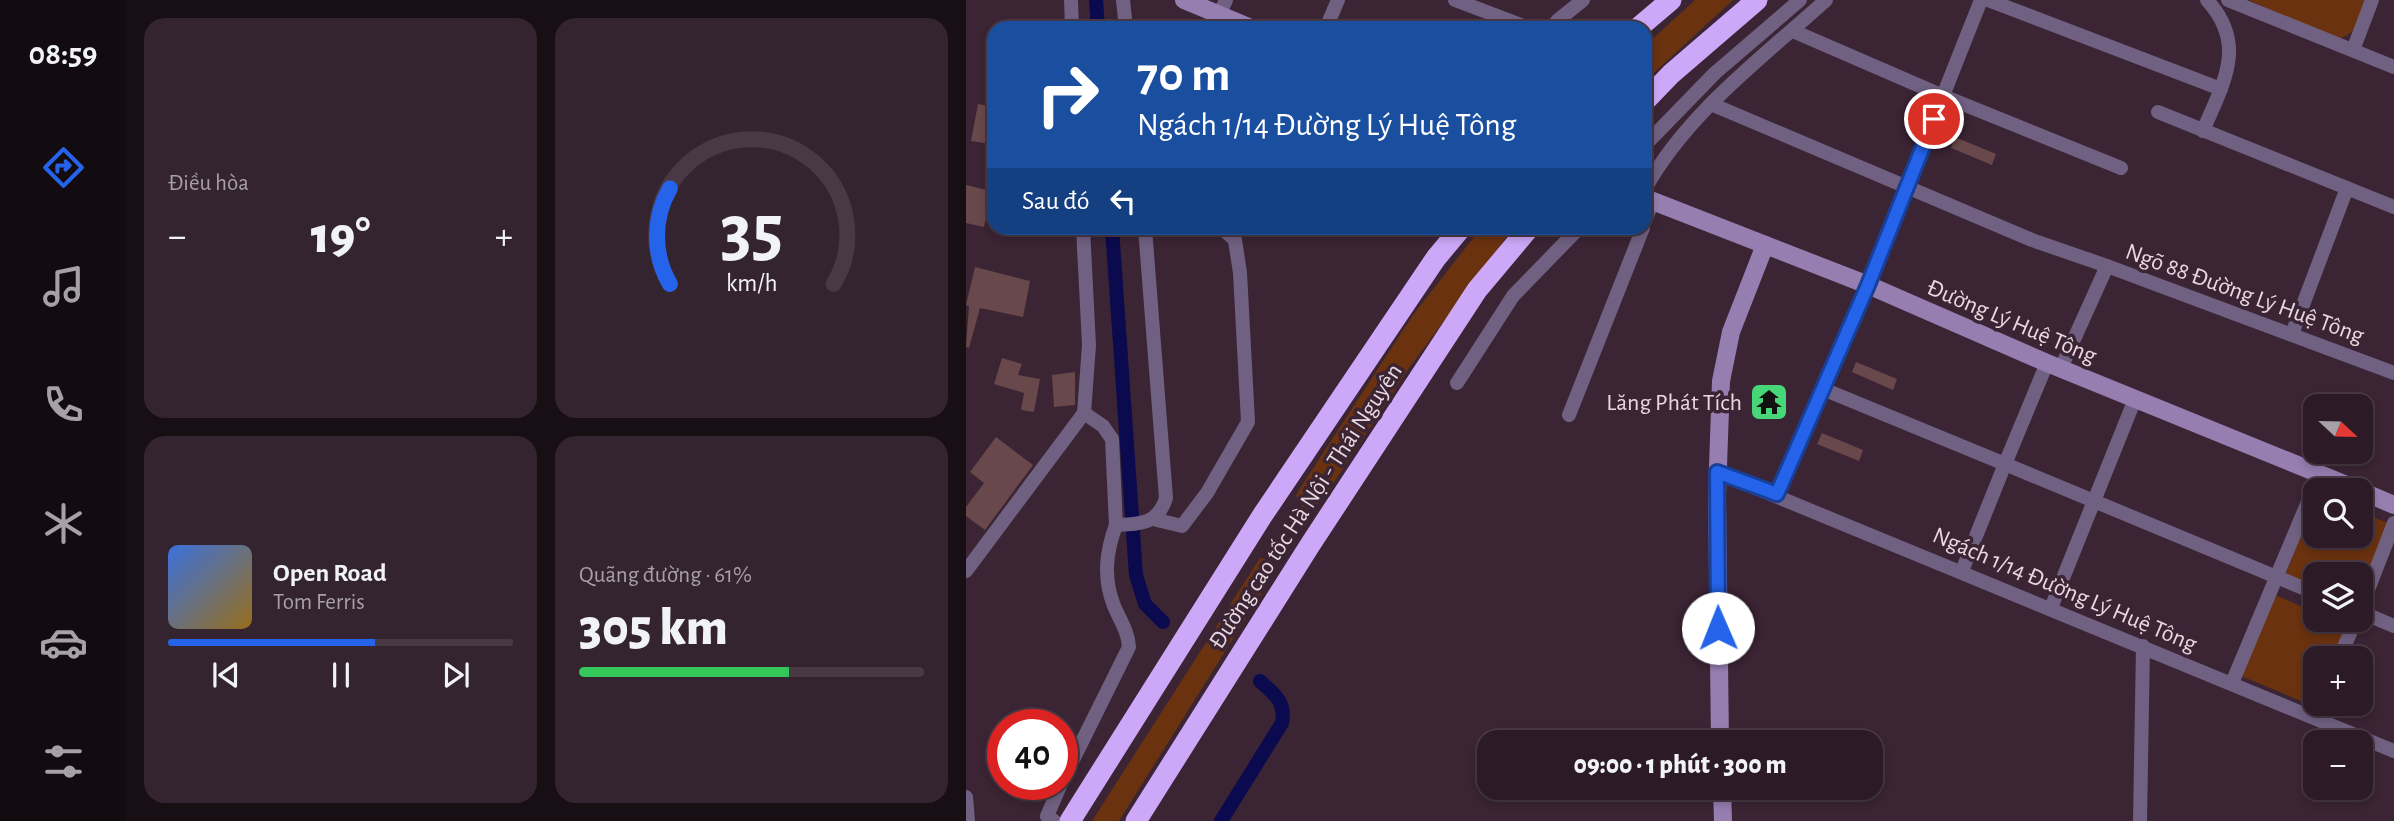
<!DOCTYPE html>
<html lang="vi">
<meta charset="utf-8">
<style>
body{margin:0;font-family:"Alegreya Sans",sans-serif;background:#34242f;color:#f1f3f6;height:100vh;display:flex;flex-direction:column;font-size:26px;white-space:nowrap}
*{box-sizing:border-box;margin:0}
p{font-size:23px;color:#a6a1a7}
.icon{flex:none;width:38px;height:38px;fill:none;stroke:currentColor;stroke-width:2;stroke-linecap:round;stroke-linejoin:round}
.map{position:relative;flex:1;overflow:hidden}
.drawer{display:flex;flex-direction:column;gap:18px;padding:18px;background:#180f15;width:840px}
.drawer>*{flex:none}
.guide{position:absolute;left:21px;top:21px;width:665px;height:214px;border-radius:21px;box-shadow:0 4px 10px #0003,0 0 0 2px #483944;background:#1a4fa0;color:#fff;overflow:hidden}
.needle{width:46px;rotate:112deg}
.fabs{position:absolute;left:1337px;top:394px;display:grid;gap:14px}
.fabs a{display:grid;place-items:center;width:70px;height:70px;border-radius:14px;background:#2c1b27;box-shadow:0 4px 10px #0003,0 0 0 2px #483944;font-size:35px}
.speed{position:absolute;left:21px;top:709px;display:flex;gap:14px;font-size:35px;font-weight:700;text-align:center}
.speed>*{display:grid;place-content:center;width:91px;height:91px;border-radius:50%;background:#2c1b27;box-shadow:0 4px 10px #0003,0 0 0 2px #483944;line-height:1}
.speed .limit{border:10px solid #d22;background:#fff;color:#111}
.pin{position:absolute;display:grid;place-items:center;width:60px;height:60px;color:#fff;margin:-30px;border:4px solid #fff;border-radius:50%;box-shadow:0 2px 7px #0007}
.me{position:absolute;width:77px;margin:-38px;rotate:359deg;stroke-linejoin:round;filter:drop-shadow(0 0 5px #0008)}
.turn{display:flex;align-items:center;gap:24px;height:147px;padding:0 35px;font-size:32px}
.turn .icon{width:91px;height:91px;stroke-width:2.5}
.turn b{display:block;font-size:49px;line-height:60px}
.then{display:flex;align-items:center;height:66px;padding:0 35px;background:#0003;gap:14px;font-size:26px}
.big{font-size:52px;font-weight:800;line-height:1.1}
.drawer .widget{flex:1;display:flex;flex-direction:column;justify-content:center;gap:10px;min-width:0;padding:0 24px;border-radius:21px;background:#34242f}
.drawer .dial{align-items:center;gap:0}
.dial svg{height:182px;overflow:visible;fill:none;stroke:#483944;stroke-width:7;stroke-linecap:round;text-anchor:middle}
.dial text{fill:#f1f3f6;stroke:none}
.song{display:flex;align-items:center;gap:21px}
.cover{width:84px;height:84px;border-radius:10px;background:linear-gradient(135deg,hsl(220 70% 55%),hsl(40 70% 35%))}
.played{height:7px;border-radius:4px;background:linear-gradient(90deg,#2563eb 60%,#483944 60%)}
.keys{display:flex;justify-content:space-around;direction:ltr}
.heat{display:flex;justify-content:space-between;align-items:center;font-size:38px;direction:ltr}
.charge{height:10px;border-radius:5px;background:linear-gradient(90deg,#34c759 61%,#483944 0)}
.drawer .tiles{flex:1;display:grid;gap:18px;grid-template-columns:repeat(2,1fr)}
.trip{position:absolute;left:511px;top:730px;width:406px;height:70px;border-radius:21px;background:#2c1b27;box-shadow:0 4px 10px #0003,0 0 0 2px #483944;font-weight:800;line-height:70px;text-align:center}
main{display:flex;flex:1;min-height:0}
.menu{display:flex;flex-direction:column;width:126px;justify-content:space-around;align-items:center;background:#120b10;color:#a6a1a7}
.menu .icon{width:49px;height:49px}
.menu .active{color:#2563eb}
.menu b{font-size:32px;color:#f1f3f6}
.map>svg:first-child{display:block}
.green{fill:#6b320f}
.lines{fill:none;stroke-linecap:round;stroke-linejoin:round}
.canal{stroke:#0b0a4e;stroke-width:14}
.building{fill:#68484b}
.street{stroke:#706182;stroke-width:14}
.secondary{stroke:#967eb1;stroke-width:18}
.highway{stroke:#cea8f8;stroke-width:21}
.route-casing{stroke:#184099;stroke-width:18}
.route{stroke:#2563eb;stroke-width:12}
.labels{text-anchor:middle;stroke-width:7;stroke-linejoin:round;paint-order:stroke}
.street-label{font-size:24px;fill:#e8d8e2;stroke:#3b2434}
.poi-label{font-size:24px;fill:#e8d8e2;stroke:#3b2434;text-anchor:end}
</style>
<main>
<nav class="menu">
<b>08:59</b>
<svg class="icon active" aria-label="directions" viewBox="0 0 24 24"><path d="M12 3l9 9-9 9-9-9zM9 14v-3h6M13 9l2 2-2 2"/></svg>
<svg class="icon" aria-label="music" viewBox="0 0 24 24"><path d="M9 18V5l10-2v13"/><circle cx="6" cy="18" r="3"/><circle cx="16" cy="16" r="3"/></svg>
<svg class="icon" aria-label="phone" viewBox="0 0 24 24"><path d="M5 4h4l2 5-3 2q2 4 5 5l2-3 5 2v4C11 20 4 13 5 4z"/></svg>
<svg class="icon" aria-label="climate" viewBox="0 0 24 24"><path d="M12 3v18M4 7l16 10M4 17L20 7"/></svg>
<svg class="icon" aria-label="car" viewBox="0 0 24 24"><path d="M5 17H2v-5l4-1 3-4h7l3 4 3 1v5h-3M9 17h6M6 11h13"/><circle cx="7" cy="17" r="2"/><circle cx="17" cy="17" r="2"/></svg>
<svg class="icon" aria-label="filters" viewBox="0 0 24 24"><path d="M4 7h16M4 17h16"/><circle cx="9" cy="7" r="2"/><circle cx="15" cy="17" r="2"/></svg>
</nav>
<section class="drawer">
<div class="tiles">
<div class="widget"><p>Điều hòa</p>
<div class="heat"><a>−</a><b class="big">19°</b><a>+</a></div>
</div>
<div class="widget dial"><svg viewBox="0 0 100 80">
<path d="M14 69A42 42 0 1 1 86 69"/>
<path d="M14 69A42 42 0 0 1 14 27" stroke="#2563eb"/>
<text x="50" y="56" font-size="32" font-weight="700">35</text>
<text x="50" y="72" font-size="11">km/h</text>
</svg></div>
<div class="widget">
<div class="song"><i class="cover"></i><div><b>Open Road</b><p>Tom Ferris</p></div></div>
<div class="played"></div>
<div class="keys"><svg class="icon" aria-label="previous" viewBox="0 0 24 24"><path d="M18 5L8 12l10 7zM5 5v14"/></svg><svg class="icon" aria-label="pause" viewBox="0 0 24 24"><path d="M8 5v14M16 5v14"/></svg><svg class="icon" aria-label="next" viewBox="0 0 24 24"><path d="M6 5l10 7-10 7zM19 5v14"/></svg></div>
</div>
<div class="widget"><p>Quãng đường · 61%</p><b class="big">305 km</b><div class="charge"></div></div>
</div>
</section>
<div class="map">
<svg width="1428" height="821" viewBox="0 0 1428 821">
<rect width="100%" height="100%" fill="#3b2434"/>
<!-- green -->
<g class="green">
<path d="M729,0h38l-88,81v-35z"/>
<path d="M1283,0h117l-14,32 -10,6 -20,-5z"/>
<path d="M515,228h32l-104,140 -86,131 -13,11 -8,-4 -6,-10 3,-6 114,-175z"/>
<path d="M1349,502v34h46v-24l29,12 -29,72v-22h-46v14l-30,-12z"/>
<path d="M294,558l11,2 3,13 -155,248h-27z"/>
<path d="M1309,595l40,17v8h19l13,4 -14,34h-18l-2,48 -72,-30z"/>
</g>
<g class="lines">
<!-- canal -->
<g class="canal">
<path d="M130,0l2,28"/>
<path d="M146,228l24,347 9,29 18,18"/>
<path d="M255,821l61,-98c4,-22 -8,-29 -22,-42"/>
</g>
</g>
<!-- building -->
<g class="building">
<path d="M12,104l16,3 -4,37 -19,-3z"/>
<path d="M989,137l41,17 -4,11 -41,-17z"/>
<path d="M0,185l25,6 -7,36 -18,-4z"/>
<path d="M9,267l55,14 -7,36 -43,-9 -11,40 -3,-1 3,-41 -3,-1z"/>
<path d="M36,358l20,6 -4,11 22,4 -6,33 -13,-2 3,-17 -30,-9z"/>
<path d="M890,362l41,17 -4,11 -41,-18z"/>
<path d="M109,372v33l-21,2 -2,-32z"/>
<path d="M856,433l41,17 -4,11 -42,-17z"/>
<path d="M30,437l37,28 -48,65 -19,-14v-9l18,-24 -14,-11z"/>
</g>
<g class="lines">
<!-- street -->
<g class="street">
<path d="M105,0l1,28"/>
<path d="M157,0l3,28"/>
<path d="M489,0l74,28"/>
<path d="M1022,0l233,89"/>
<path d="M1262,0l166,67"/>
<path d="M253,15l7,-15"/>
<path d="M591,21l26,-21"/>
<path d="M360,28l12,-28"/>
<path d="M827,31l150,65 178,72"/>
<path d="M1387,50l19,-50"/>
<path d="M745,104l321,136 75,26"/>
<path d="M1192,112l236,95"/>
<path d="M1237,131c20,-48 45,-86 4,-131"/>
<path d="M679,145l70,-72 85,-73"/>
<path d="M679,189c43,-77 117,-131 181,-189"/>
<path d="M679,221l8,-20"/>
<path d="M1326,334l55,-146"/>
<path d="M1095,368l46,-102 287,107"/>
<path d="M491,383l56,-87 66,-68"/>
<path d="M857,389l182,75 42,-101"/>
<path d="M118,413l19,13 9,13 4,86"/>
<path d="M603,415l74,-187"/>
<path d="M751,472l677,279"/>
<path d="M811,494l91,-209 113,-285"/>
<path d="M187,519l29,7 25,-33 41,-71 -8,-149 -5,-33 -13,-12"/>
<path d="M0,571l118,-158 5,-68 -6,-117"/>
<path d="M996,571l43,-107 310,129"/>
<path d="M1085,608l84,-209"/>
<path d="M1395,608l33,-85"/>
<path d="M1395,612l33,14"/>
<path d="M1373,658l17,-38"/>
<path d="M1266,683l88,-210"/>
<path d="M96,782l67,-135c-1,-16 -9,-27 -15,-41 -11,-28 -8,-54 2,-81 25,-1 42,-1 50,-27l-21,-270"/>
<path d="M0,797l2,24"/>
<path d="M88,821l-7,-5 14,-32"/>
<path d="M1174,821l3,-175"/>
</g>
<!-- secondary -->
<g class="secondary">
<path d="M218,0l67,28"/>
<path d="M679,198l223,87 179,78 312,127"/>
<path d="M1395,491l33,14"/>
<path d="M754,742l-3,-247 4,-114 10,-49 34,-87"/>
<path d="M756,788l1,33"/>
</g>
<!-- highway -->
<g class="highway">
<path d="M672,28l33,-28"/>
<path d="M679,101l26,-27 86,-74"/>
<path d="M104,821l192,-305 174,-258 25,-30"/>
<path d="M170,821l174,-276 167,-255 52,-62"/>
</g>
</g>
<g class="lines">
<defs>
<path id="route" d="M752,628l-1,-156 60,22 91,-209 66,-166"/>
</defs>
<!-- route casing -->
<use href="#route" class="route-casing"/>
<!-- route -->
<use href="#route" class="route"/>
</g>
<!-- icons -->
<defs>
<symbol id="temple-square" viewBox="-11 -11 22 22"><rect x="-9" y="-9" width="18" height="18" rx="4" fill="#47d779" stroke="#3b2434"/><path d="M0-6L5-2H3V0L6.5 2.5H4V6H1.5V3h-3V6H-4V2.5H-6.5L-3 0V-2H-5Z" fill="#111"/></symbol>
</defs>
<g fill-rule="evenodd">
<use href="#temple-square" x="781" y="380" width="44" height="44"/>
</g>
<g class="labels">
<!-- street labels -->
<g class="street-label">
<text transform="translate(1279 293) rotate(20)" y="8">Ngõ 88 Đường Lý Huệ Tông</text>
<text transform="translate(1046 321) rotate(23)" y="8">Đường Lý Huệ Tông</text>
<text transform="translate(339 506) rotate(-57)" y="8">Đường cao tốc Hà Nội - Thái Nguyên</text>
<text transform="translate(1099 589) rotate(23)" y="8">Ngách 1/14 Đường Lý Huệ Tông</text>
</g>
<!-- poi labels -->
<g class="poi-label">
<text x="776" y="410">Lăng Phát Tích</text>
</g>
</g>
</svg>
<div class="fabs">
<a><svg class="needle" viewBox="-14 -14 28 28"><path d="M0-13l5 13h-10z" fill="#e53935"/><path d="M0 13l5-13h-10z" fill="#a6a1a7"/></svg></a>
<a><svg class="icon" aria-label="search" viewBox="0 0 24 24"><circle cx="10" cy="10" r="6"/><path d="M15 15l6 6"/></svg></a>
<a><svg class="icon" aria-label="layers" viewBox="0 0 24 24"><path d="M12 4l9 5-9 5-9-5zM3 14l9 5 9-5"/></svg></a>
<a>+</a>
<a>−</a>
</div>
<div class="speed"><div class="limit">40</div></div>
<div class="pin" style="left:968px;top:119px;background:#d93025"><svg class="icon" aria-label="arrive" viewBox="0 0 24 24"><path d="M6 21V4h12l-3 4 3 4H6"/></svg></div>
<svg class="me" style="left:752px;top:628px" viewBox="-20 -20 40 40"><circle r="19" fill="#fff"/><path d="M0-13L10 11 0 6-10 11z" fill="#2563eb"/></svg>
<div class="trip">09:00 · 1 phút · 300 m</div>
<div class="guide">
<div class="turn"><svg class="icon" aria-label="right" viewBox="0 0 24 24"><path d="M7 20v-9h11M14 6l5 5-5 5"/></svg><div><b>70 m</b>Ngách 1/14 Đường Lý Huệ Tông</div></div>
<div class="then">Sau đó<svg class="icon" aria-label="left" viewBox="0 0 24 24"><path d="M17 20v-9H6M10 6l-5 5 5 5"/></svg></div>
</div>
</div>
</main>
